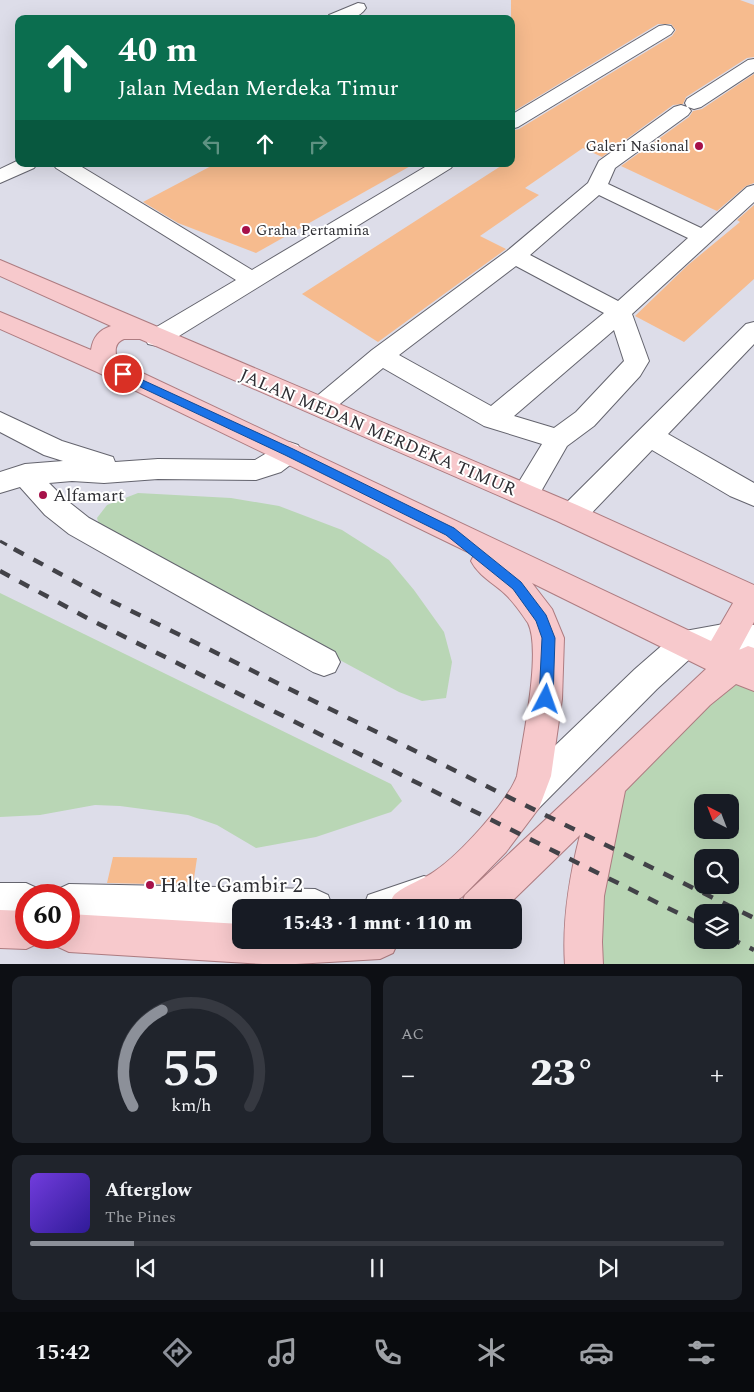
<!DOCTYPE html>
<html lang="id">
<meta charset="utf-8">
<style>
body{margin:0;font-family:Spectral,serif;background:#20242c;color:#f1f3f6;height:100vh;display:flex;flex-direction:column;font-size:19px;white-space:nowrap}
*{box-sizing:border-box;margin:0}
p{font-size:16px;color:#9ea1a6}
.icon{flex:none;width:28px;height:28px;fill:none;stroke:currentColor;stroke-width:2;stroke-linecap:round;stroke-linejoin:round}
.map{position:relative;height:964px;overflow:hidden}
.drawer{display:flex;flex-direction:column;gap:12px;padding:12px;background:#0d0f14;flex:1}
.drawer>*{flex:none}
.banner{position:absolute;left:15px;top:15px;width:500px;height:152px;border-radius:10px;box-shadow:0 5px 20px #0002;background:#0b6e4f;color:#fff;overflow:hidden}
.needle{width:32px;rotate:318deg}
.buttons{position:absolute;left:694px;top:794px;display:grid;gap:10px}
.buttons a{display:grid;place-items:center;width:45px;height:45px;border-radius:10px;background:#171b24;box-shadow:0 5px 20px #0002;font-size:25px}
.speed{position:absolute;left:15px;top:884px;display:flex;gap:10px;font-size:25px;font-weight:700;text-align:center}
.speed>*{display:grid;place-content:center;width:65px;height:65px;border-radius:50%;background:#171b24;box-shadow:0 5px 20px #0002;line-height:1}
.speed .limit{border:8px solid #d22;background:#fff;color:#111}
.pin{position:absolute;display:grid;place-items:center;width:42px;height:42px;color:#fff;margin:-21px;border:2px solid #fff;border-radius:50%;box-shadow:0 1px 5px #0007}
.me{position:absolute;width:55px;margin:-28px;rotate:4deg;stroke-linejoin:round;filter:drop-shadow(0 0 4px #0008)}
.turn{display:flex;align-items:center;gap:18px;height:105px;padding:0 20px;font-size:22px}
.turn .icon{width:65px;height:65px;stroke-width:2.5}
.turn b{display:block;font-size:35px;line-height:42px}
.lanes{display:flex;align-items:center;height:48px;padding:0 20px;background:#0003;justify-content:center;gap:25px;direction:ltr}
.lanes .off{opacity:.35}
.big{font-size:38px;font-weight:800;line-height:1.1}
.drawer .widget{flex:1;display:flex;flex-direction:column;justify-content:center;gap:8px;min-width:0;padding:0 18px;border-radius:10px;background:#20242c}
.drawer .dial{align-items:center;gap:0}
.dial svg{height:130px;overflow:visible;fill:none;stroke:#363941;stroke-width:7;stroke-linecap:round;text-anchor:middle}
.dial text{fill:#f1f3f6;stroke:none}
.song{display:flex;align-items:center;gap:15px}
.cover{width:60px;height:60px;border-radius:8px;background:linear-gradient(135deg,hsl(260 70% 55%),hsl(250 70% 35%))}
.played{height:5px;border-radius:2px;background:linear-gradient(90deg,#8c9099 15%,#363941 15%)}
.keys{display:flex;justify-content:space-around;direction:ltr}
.heat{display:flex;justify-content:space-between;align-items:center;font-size:28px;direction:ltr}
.drawer .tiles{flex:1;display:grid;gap:12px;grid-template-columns:1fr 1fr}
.widget:last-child{grid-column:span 2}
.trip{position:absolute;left:232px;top:899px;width:290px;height:50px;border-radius:10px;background:#171b24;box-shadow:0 5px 20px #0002;font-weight:800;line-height:50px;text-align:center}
.menu{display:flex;height:80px;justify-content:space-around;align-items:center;background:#090b0e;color:#9ea1a6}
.menu .icon{width:35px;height:35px}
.menu .selected{color:#8c9099}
.menu b{font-size:22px;color:#f1f3f6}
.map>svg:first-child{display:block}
.green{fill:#b9d6b5;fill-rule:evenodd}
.building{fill:#f6bb8e}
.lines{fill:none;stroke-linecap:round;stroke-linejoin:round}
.minor-casing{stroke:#64646e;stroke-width:2}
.major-casing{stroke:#ad7c81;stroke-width:2}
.minor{fill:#fff;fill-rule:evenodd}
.major{fill:#f7c9cc;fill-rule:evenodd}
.rail-far1{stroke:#424248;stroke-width:3;stroke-dasharray:8 8;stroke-linecap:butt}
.rail{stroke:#424248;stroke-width:4.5;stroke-dasharray:11 11;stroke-linecap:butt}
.route{fill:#1a73e8;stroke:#114b97}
.poi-dot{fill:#a61149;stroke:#fff;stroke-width:2}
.labels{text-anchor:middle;stroke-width:4;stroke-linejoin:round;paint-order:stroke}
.far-poi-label{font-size:15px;fill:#2f2f34;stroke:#fff;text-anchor:end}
.street-label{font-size:18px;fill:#2f2f34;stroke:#fff}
.poi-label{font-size:18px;fill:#2f2f34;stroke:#fff;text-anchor:start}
.near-poi-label{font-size:21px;fill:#2f2f34;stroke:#fff;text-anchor:start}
</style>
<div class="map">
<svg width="754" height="965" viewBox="0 0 754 965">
<rect width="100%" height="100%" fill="#dddde9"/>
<!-- green -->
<g class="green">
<path d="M138,493l93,5 48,8 63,24 47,30 25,30 30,42 8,30 -6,36 -24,3 -23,-9 -298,-161 -4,-13 10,-13z"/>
<path d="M0,593l391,191 11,17 -11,11 -75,25 -60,11 -39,-23 -29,-10 -68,-9 -25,-1 -55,10 -40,2z"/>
<path d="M754,676v288l-170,1 26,-182 89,-88zM702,802h28v28h-28zM702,858h28v27h-28zM702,912h28v28h-28z"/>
</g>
<!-- building -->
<g class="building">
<path d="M511,0h229l14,5v52l-7,1 -61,39 -3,7 -10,1 -71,52 -19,-9 -58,40 14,7 -59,41 26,13 -128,93 -76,-48 202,-130h7v-33l8,-2 153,-93 4,-6 -5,-6h-13l-147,89z"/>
<path d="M754,74v109l-8,3 -29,25 -96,-45 68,-49 4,-6 9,-2z"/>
<path d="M215,164h199l-158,89 -78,-30 -35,-21z"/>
<path d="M754,205v74l-70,63 -49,-26 53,-51 52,-43 -3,-2z"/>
<path d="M113,857l84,1 -4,27 -86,-2z"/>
</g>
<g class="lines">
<defs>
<g id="minor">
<path d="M358,3l6,1 2,4c-8,13 -26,11 -39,11l2,-4z"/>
<path d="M665,25l6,1 3,4 -3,4 -153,93 -7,2v-14l148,-89z"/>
<path d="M754,59v13l-53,35 -7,2 -6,-2 3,4 -3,4 -73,53 -7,16 93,44 46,-41 7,-2v17l-122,112 17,47 -9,15 -46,50 -27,20 -32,56 -10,4 -10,-4 -4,-7 31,-51 -58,-18 -101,-58 -54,45 -9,3 -9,-3 -4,-6 4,-6 61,-51 135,-99 81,-68 11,-22 75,-54 7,-2 6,2 -2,-4 2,-4 61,-39zM599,195l89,43 -70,63 -88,-46zM516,266l88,47 -113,93 -92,-51zM614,330l10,31 -48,51 -22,16 -40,-12z"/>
<path d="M19,160v4h18l-3,4 -34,15v-14z"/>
<path d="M53,164h24l175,106 178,-106h24l-3,4 -285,176 -9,2 -9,-2 -3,-6 3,-6 88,-52 -180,-112z"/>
<path d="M754,322v22l-86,90 86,49v23l-24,-10 -78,-46 -70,73 -10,3 -10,-3 -4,-8 4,-8 184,-183z"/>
<path d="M0,412l62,29 51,16 2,5 43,-3 97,1 25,-15 9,-3 9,3 4,7 -4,7 -17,13 -25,8 -98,-1 -54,4 -32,-2 -23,2 16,16 24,19 246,134 5,10 -5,10 -11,4 -11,-4 -244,-138 -24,-19 -25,-28 -20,6v-21l25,-8 38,-3 -19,-6 -44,-23z"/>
<path d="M729,623l25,2v26l-25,-2 -36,7 -36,33 -120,121 -12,5 -12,-5 -5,-12 5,-12 122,-117 39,-34 11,-4z"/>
<path d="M424,876l13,5 5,13 -5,13 -74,1 5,-13z"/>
<path d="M0,883h26l13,6 3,6h-16v25l-26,1z"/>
<path d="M69,884l246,5 13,6 5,13h-92v17l-172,-3v-27h-15l2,-5z"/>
</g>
<g id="major">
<path d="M0,260l577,245 177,80v37l-15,28 9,-4 6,2v43l-18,-7 -26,21 -85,86 -21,105 -2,46 1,23h-38c-3,-45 4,-87 15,-130l-75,73h-45l5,-13 241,-226 -174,-86 20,26 12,29 -2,61 -11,77 -12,32 -33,44 -44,45 -18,11h-55c1,-5 3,-11 6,-14 12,-10 28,-14 40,-23 24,-16 72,-68 82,-95 5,-33 25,-125 11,-153 -6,-9 -16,-23 -24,-30 -11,-10 -26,-18 -33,-32l3,-6 -377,-183 -97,-43v-17l91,38c2,-13 8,-20 20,-24l-111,-50zM124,339h16l417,182 176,82 -22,38 -594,-280c-2,-10 -3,-18 7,-22z"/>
<path d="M0,910l26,1v27h16l-3,5 -13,6 -26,-1z"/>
<path d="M69,914l172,10v16h158l-6,13 -13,6 -101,6 -210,-13 -13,-6 -4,-8h17z"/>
</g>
</defs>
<!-- minor casing -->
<use href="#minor" class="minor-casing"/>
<!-- major casing -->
<use href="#major" class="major-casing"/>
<!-- minor -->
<use href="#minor" class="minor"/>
<!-- major -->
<use href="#major" class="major"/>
<!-- rail-far1 -->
<path class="rail-far1" d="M0,541l16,9"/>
<!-- rail -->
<g class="rail">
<path d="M14,549l95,51 645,318"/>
<path d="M0,571l91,49 611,305"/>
<path d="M730,938l24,12"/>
</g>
</g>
<!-- route -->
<path class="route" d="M123,371l170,78 161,79 67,54 25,33 9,23 -2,61 -2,4 -5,2 -5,-2 -2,-4 3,-61 -6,-17 -23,-32 -67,-54 -161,-80 -166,-78 -2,-3z"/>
<!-- markers -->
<g class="poi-dot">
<circle cx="699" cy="146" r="5"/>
<circle cx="246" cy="230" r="5"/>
<circle cx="43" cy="495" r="5"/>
<circle cx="150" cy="885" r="5"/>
</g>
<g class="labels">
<!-- far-poi labels -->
<g class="far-poi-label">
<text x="689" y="151">Galeri Nasional</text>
<text x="256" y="235" text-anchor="start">Graha Pertamina</text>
</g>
<!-- street labels -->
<g class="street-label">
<text transform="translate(378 432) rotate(23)" y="6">JALAN MEDAN MERDEKA TIMUR</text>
</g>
<!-- poi labels -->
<g class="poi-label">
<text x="53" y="501">Alfamart</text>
</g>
<!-- near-poi labels -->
<g class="near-poi-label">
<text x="160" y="892">Halte Gambir 2</text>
</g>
</g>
</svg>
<div class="buttons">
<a><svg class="needle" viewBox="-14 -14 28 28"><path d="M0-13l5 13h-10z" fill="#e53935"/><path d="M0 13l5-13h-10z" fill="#9ea1a6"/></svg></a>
<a><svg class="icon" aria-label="search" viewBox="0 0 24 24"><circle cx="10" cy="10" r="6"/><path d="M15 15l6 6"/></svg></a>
<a><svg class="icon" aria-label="layers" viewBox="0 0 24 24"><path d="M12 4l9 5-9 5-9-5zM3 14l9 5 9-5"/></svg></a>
</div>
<div class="speed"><div class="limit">60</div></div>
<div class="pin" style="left:123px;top:374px;background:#d93025"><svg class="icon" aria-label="arrive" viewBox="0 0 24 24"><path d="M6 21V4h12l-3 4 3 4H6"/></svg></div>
<svg class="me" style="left:546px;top:699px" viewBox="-20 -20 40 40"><path d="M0-17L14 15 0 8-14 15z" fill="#1a73e8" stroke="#fff" stroke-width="4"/></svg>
<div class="trip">15:43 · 1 mnt · 110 m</div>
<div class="banner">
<div class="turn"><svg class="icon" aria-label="ahead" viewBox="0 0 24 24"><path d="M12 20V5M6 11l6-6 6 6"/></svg><div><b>40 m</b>Jalan Medan Merdeka Timur</div></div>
<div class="lanes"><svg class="icon off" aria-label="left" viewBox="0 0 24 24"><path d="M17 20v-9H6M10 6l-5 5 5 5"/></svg><svg class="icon" aria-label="ahead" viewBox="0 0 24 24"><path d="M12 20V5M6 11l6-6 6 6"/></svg><svg class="icon off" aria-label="right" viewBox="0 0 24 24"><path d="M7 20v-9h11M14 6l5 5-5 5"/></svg></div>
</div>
</div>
<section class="drawer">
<div class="tiles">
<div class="widget dial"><svg viewBox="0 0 100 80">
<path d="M14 69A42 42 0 1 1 86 69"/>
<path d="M14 69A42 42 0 0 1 32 10" stroke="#8c9099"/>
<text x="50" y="56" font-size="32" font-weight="700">55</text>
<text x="50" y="72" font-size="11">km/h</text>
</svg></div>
<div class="widget"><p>AC</p>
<div class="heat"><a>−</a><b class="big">23°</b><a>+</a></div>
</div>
<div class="widget">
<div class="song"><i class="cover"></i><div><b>Afterglow</b><p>The Pines</p></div></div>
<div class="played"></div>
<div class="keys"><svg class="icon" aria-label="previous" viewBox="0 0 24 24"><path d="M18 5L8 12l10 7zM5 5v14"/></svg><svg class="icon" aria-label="pause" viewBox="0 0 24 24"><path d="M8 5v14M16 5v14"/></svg><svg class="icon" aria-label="next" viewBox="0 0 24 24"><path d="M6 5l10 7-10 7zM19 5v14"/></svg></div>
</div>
</div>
</section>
<nav class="menu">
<b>15:42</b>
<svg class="icon selected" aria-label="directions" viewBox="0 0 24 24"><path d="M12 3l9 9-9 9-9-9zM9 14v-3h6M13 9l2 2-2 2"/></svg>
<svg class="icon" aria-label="music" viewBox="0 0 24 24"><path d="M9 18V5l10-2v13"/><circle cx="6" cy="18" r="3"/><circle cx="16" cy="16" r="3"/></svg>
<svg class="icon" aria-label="phone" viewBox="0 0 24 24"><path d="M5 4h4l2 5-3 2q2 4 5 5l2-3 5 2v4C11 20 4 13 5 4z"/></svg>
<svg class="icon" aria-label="climate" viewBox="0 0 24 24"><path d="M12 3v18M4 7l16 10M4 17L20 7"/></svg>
<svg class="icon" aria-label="car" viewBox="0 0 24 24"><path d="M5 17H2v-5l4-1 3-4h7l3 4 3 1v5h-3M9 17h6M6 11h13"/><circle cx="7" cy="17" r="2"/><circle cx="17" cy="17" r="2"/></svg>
<svg class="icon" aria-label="filters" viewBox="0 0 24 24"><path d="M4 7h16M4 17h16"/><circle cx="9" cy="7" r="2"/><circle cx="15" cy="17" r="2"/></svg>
</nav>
